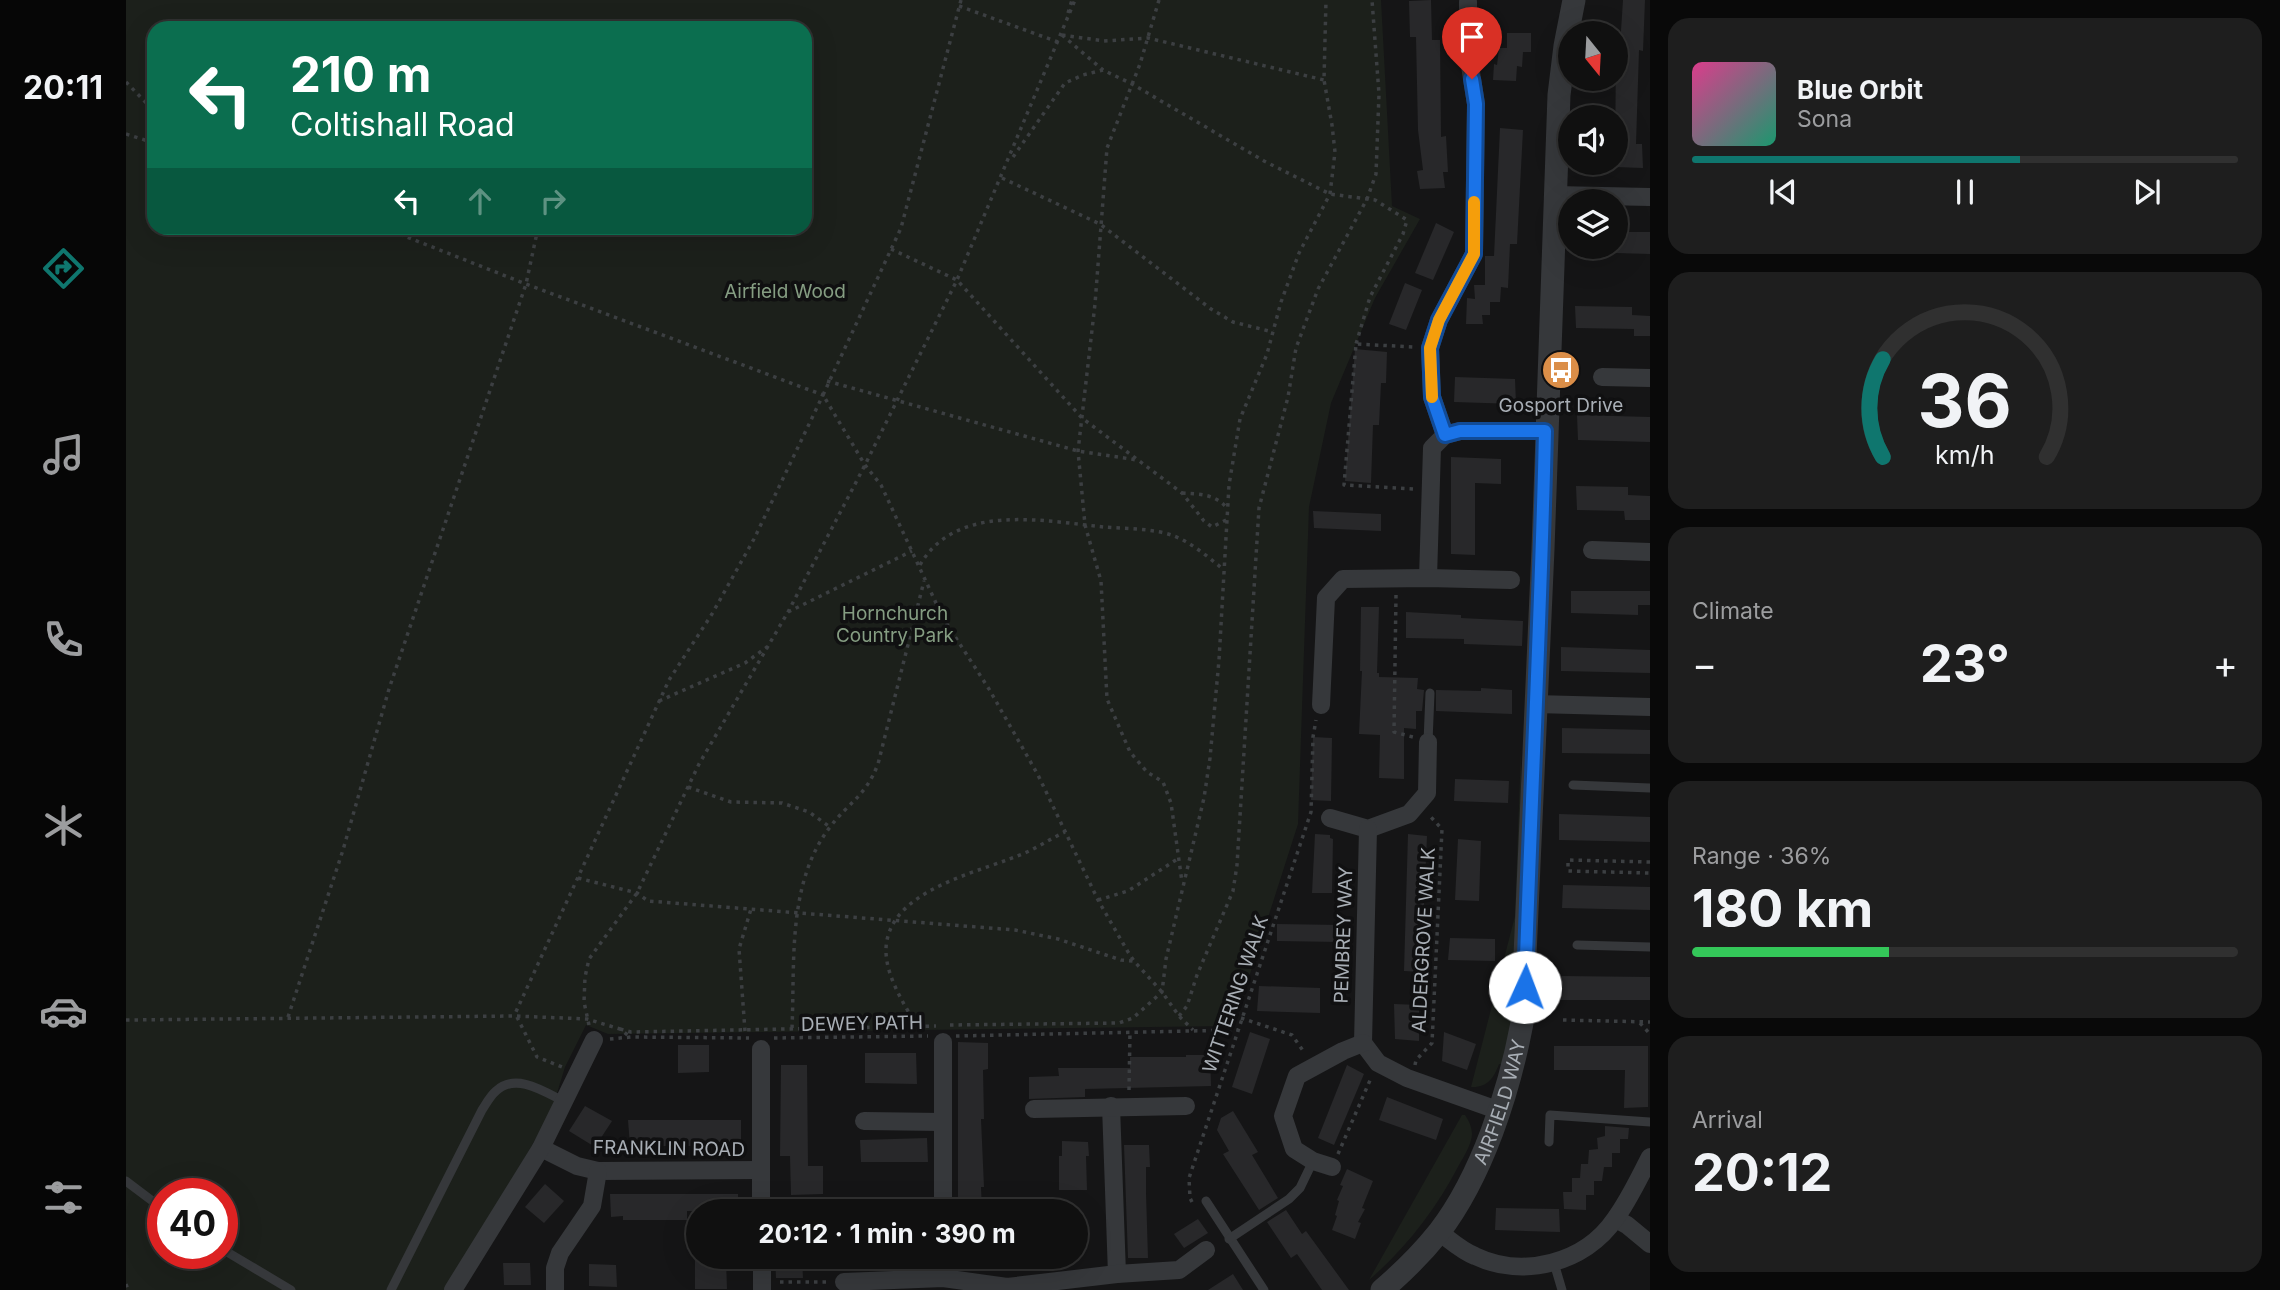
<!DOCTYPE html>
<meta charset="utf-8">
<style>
body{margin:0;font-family:Inter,sans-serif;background:#1e1e1e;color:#f1f3f6;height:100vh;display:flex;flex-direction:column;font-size:26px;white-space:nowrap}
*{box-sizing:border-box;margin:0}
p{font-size:23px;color:#9c9d9f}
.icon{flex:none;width:38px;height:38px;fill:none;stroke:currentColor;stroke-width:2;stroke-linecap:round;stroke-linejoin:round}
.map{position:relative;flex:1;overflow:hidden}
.sheet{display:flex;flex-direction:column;gap:18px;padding:18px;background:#090909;width:630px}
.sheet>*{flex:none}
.top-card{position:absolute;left:21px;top:21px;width:665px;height:214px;border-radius:21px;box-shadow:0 7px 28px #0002,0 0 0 2px #303030;background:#0b6e4f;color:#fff;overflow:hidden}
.needle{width:46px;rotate:162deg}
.fabs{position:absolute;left:1432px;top:21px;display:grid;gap:14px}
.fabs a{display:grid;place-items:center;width:70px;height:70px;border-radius:50%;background:#101010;box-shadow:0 7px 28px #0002,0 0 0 2px #303030;font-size:35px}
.speed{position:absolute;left:21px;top:1178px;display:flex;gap:14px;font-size:35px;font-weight:700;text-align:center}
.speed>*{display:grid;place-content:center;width:91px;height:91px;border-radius:50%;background:#101010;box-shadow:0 7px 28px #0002,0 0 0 2px #303030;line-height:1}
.speed .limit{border:10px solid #d22;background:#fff;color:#111}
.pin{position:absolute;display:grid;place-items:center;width:60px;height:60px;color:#fff;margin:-72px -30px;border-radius:50% 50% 50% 0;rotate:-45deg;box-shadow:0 0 7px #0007}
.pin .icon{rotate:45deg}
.me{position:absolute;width:77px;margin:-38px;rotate:2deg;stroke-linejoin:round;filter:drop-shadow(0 0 5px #0008)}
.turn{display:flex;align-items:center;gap:24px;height:147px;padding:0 28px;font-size:32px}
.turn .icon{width:91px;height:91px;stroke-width:2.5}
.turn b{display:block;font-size:49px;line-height:60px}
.lanes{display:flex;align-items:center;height:66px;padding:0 28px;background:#0003;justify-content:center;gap:35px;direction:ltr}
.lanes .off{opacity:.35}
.big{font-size:52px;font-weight:700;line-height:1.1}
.sheet .widget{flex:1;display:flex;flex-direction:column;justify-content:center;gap:10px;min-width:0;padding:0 24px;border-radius:21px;background:#1e1e1e}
.sheet .dial{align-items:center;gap:0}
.dial svg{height:182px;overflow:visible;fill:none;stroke:#303030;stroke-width:7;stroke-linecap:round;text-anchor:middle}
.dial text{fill:#f1f3f6;stroke:none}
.song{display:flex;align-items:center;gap:21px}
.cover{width:84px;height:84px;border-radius:10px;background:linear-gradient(135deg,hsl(330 70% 55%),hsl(160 70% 35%))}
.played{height:7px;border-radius:4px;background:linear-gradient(90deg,#0f766e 60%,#303030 60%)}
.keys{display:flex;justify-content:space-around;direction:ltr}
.heat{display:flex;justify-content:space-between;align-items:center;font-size:38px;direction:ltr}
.charge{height:10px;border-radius:5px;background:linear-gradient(90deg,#34c759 36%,#303030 0)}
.trip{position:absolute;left:560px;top:1199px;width:402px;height:70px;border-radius:35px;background:#101010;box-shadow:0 7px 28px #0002,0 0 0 2px #303030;font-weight:700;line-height:70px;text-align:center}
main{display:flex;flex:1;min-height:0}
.menu{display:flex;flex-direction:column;width:126px;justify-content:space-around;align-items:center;background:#060606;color:#9c9d9f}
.menu .icon{width:49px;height:49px}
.menu .active{color:#0f766e}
.menu b{font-size:32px;color:#f1f3f6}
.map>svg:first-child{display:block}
.green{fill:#1c201b;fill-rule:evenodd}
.building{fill:#28282a}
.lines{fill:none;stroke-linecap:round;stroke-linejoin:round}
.path{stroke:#3c3f42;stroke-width:3.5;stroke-dasharray:3.5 5;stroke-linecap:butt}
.service{stroke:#36383b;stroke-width:9}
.minor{stroke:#36383b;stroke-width:18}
.tertiary{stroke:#36383b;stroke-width:23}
.route-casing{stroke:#114b97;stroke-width:18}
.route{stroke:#1a73e8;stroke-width:12}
.slow{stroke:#f59e0b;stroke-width:12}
.labels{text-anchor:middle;stroke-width:7;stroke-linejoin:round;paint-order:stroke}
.park-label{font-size:19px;fill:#859d82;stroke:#101011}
.poi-label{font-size:19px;fill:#a8aeb5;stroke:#101011}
.street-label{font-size:19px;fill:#a8aeb5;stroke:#101011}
</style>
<main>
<nav class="menu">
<b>20:11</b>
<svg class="icon active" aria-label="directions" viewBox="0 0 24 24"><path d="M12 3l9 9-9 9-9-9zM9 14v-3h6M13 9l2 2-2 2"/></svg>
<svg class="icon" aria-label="music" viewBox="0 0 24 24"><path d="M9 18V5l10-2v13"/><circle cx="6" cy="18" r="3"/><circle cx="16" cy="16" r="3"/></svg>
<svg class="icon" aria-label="phone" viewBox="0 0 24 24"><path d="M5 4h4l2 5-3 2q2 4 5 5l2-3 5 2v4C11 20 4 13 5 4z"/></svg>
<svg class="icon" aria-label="climate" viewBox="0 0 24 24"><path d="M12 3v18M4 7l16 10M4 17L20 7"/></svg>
<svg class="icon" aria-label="car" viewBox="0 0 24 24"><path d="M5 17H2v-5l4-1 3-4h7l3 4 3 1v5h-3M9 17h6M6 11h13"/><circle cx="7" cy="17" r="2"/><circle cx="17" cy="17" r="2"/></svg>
<svg class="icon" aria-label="filters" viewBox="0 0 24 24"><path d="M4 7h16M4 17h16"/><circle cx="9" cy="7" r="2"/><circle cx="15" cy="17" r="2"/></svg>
</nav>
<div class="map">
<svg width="1524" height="1290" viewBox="0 0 1524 1290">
<rect width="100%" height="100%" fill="#151516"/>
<!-- green -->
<g class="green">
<path d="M0,0h1255l11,206 28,13 -45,79 -44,105 -22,104 -11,317 -64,200 -4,2 -622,8 -22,-9 -21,42 -14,46 -104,177h-321zM28,28h651v200h-651zM37,1194h59v59h-59z"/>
<path d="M1395,749v75l-10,205 -7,36 -5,-1c-5,14 -12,24 -28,23l44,-171z"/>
<path d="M1336,1115h3c4,6 7,12 7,20 -1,10 -8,21 -13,30 -23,44 -52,82 -90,115z"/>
</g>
<!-- building -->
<g class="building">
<path d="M1305,0l1,40h8l1,97 5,-1 2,36h-5l2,16 -25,1 -3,-18 6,-1 -5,-40 -2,-93h-6l-1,-36z"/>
<path d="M1497,0h22l-2,51 -4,-1 -3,94h6l1,24 -28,-1 1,-121h4z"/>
<path d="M1381,33h24v19h-8l-1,15 -5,-1 -1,15 -23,-1 1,-16 3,1 2,-17h8z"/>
<path d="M1374,128l23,2 -6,114h-7l-2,44 -7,-1 -1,15h-10v13h-8l1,9h-17l1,-26 8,1 -1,-14h11v-29h9z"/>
<path d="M1310,223l18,9 -21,48 -18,-7z"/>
<path d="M1489,232h35v22l-35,-1z"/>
<path d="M1279,283l17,7 -16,40 -17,-6z"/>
<path d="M1449,306l57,1v8l18,1v20h-16v-7l-58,-1z"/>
<path d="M1229,349l32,3 -1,31h-5l-2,42h-6l-2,58 -26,-2z"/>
<path d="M1329,377l60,2 1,25 -62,-2z"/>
<path d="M1451,415l73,2v25l-72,-2z"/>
<path d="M1325,457l50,2v25l-26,-1v72l-24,-1z"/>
<path d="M1450,486l52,1v8l22,1v24h-25l-1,-9 -47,-1z"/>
<path d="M1187,511l68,3v17l-67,-3z"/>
<path d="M1445,591h79v14h-12v10l-67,-2z"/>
<path d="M1235,607h18l-2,66h2v4l39,1 -1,11 7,1 -2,21h-6v18l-12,-1v51l-25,-1 1,-43 -21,-1 3,-63h-2z"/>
<path d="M1280,612l55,3v3l62,3 -1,25 -58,-2v-5l-58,-1z"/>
<path d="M1435,647l89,3v23l-89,-2z"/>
<path d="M1355,688l31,2v24l-76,-3v-21l45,1z"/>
<path d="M1436,728l88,2v24l-88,-1z"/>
<path d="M1187,737l19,1 -1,63 -20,-1z"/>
<path d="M1329,779l54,2 -1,22 -54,-2z"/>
<path d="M1433,814l91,3v25l-91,-2z"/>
<path d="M1189,834l15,1v3l3,1 -1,54h-20z"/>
<path d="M1282,834l19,2 -6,136 -17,-1z"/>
<path d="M1332,839l23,2 -2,60 -24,-1z"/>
<path d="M1437,885l87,2v23l-88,-2z"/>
<path d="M1151,924l63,1v17l-63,-1z"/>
<path d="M1324,938l45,1v22l-47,-1z"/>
<path d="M1434,976l90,1v23h-90z"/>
<path d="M1133,986l61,2v25l-63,-2z"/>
<path d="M1268,1004l25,1v36l-24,-2z"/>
<path d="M1124,1032l20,7 -18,55 -20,-7z"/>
<path d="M1318,1032l32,12 -9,26 -25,-9z"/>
<path d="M832,1042l30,1v26l-5,1 1,49h-3l3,68h-3l1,24h-24z"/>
<path d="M552,1045h31v27l-31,1z"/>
<path d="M1428,1046h94v61l-24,1 1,-38h-71z"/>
<path d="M739,1053h51l1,31 -52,-1z"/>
<path d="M1060,1055h24l1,31 -126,3v8l-56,2v-22l30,-1 -1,-8h72v-11h56z"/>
<path d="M655,1065h26l1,101h15v28l-32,1 -1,-39h-10z"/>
<path d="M1221,1065l17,9 -30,71 -16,-7z"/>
<path d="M1261,1097l56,22 -7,21 -57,-20z"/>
<path d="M459,1106l27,15 -17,26 -26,-16z"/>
<path d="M1107,1111l25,41 -6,3 26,43 -19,12 -36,-56 6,-3 -12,-21 4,-12z"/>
<path d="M502,1120h113v22h-44l1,4h-68z"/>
<path d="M1479,1126l24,2 -1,11h-8v14h-8v14h-8l-2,14h-8v14h-8v15l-22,-1 -1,-17h9v-14h8l1,-14h7l1,-14 9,-1 -1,-11 8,-2z"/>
<path d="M801,1138l1,24h-67l-1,-22z"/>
<path d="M936,1141l26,1 1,14h-3l1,34h-28v-34h3z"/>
<path d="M998,1145h25l1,22h-4v26l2,65h-20z"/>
<path d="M1221,1169l26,12 -11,27 3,1 -7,13 3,1 -6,16 -23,-9 5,-14 -2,-1 4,-14 -2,-1 6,-14 -3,-1z"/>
<path d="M419,1184l19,17 -20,22 -19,-16z"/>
<path d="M484,1194h128v17h-51v9h-64v-4l-12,1z"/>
<path d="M1370,1208l63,1 1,23 -65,-2z"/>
<path d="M1160,1210l16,24 4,-3 43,59h-27l-25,-36 -6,4 -24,-36z"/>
<path d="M1072,1219l10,14 -24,15 -10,-14z"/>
<path d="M649,1257h27l1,21h-27z"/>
<path d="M569,1260h31l1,29h-32z"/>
<path d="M377,1263h27l1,22h-27z"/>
<path d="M463,1264l27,1 1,22 -28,-1z"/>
<path d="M1107,1274l10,16h-35z"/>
</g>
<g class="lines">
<!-- path -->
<g class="path">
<path d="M835,0l-60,228 -78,167 42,70 16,20 62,133 46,71 49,86 60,125 30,52 6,9 28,31 17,24 14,14"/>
<path d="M1033,0l-19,64 -33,84 -12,156 -17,147 7,74 16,56 6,118 23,53 17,20 16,10 8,21 11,79"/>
<path d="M833,6l99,36"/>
<path d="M942,13l4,-13"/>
<path d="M936,35l42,6 44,-3 176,42"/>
<path d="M936,35l41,35"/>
<path d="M0,82l28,29"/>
<path d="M0,134l28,9"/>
<path d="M887,157l52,-74 18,-8 20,-5 29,14 132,77 66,33 45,6 32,20 -4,14 -33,63 -14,47"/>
<path d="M876,178l98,46 111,85 22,13 40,10"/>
<path d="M258,228l142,56 297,111 -69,144 -42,75 -43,66 -155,336"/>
<path d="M765,249l66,31 125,138 100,75 22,28 8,6 16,-8"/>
<path d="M701,381l251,70 59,9"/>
<path d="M1287,489l-69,-4 12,-141 58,3"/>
<path d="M1056,493c18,1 33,1 45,15"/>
<path d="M794,565c36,-63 124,-44 184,-38 22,2 49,1 70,9 18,7 34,21 49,33"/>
<path d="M1270,595l-2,137 19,5"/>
<path d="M662,612l124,-61"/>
<path d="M533,701l86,-38 22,-16"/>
<path d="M562,787l43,15 51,1 27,9 21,15"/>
<path d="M1524,862l-82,-2v11l82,2"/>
<path d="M452,878l59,15 11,8 367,29 43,9 63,21 12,1"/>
<path d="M972,900l30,-9 51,-33"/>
<path d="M1053,1016l8,-10 10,-31 36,-84 4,-26 22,-357 29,-111 8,-49 22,-59 49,-90 9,-25 3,-80 -7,-94"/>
<path d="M162,1017l55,-167 46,-161 137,-405 12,-56"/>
<path d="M391,1017l20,40 25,10"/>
<path d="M1115,1018l51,17 12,17"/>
<path d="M0,1020l388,-4 73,3 33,10 10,8"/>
<path d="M1437,1020l87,2"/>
<path d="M1514,1023l10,11"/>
<path d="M463,1025l-5,-23 1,-25 4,-18 48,-66 62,-129 89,-152 77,-147 92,-185 118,-280"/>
<path d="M824,1025l169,-2 14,-5 29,-26 4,-33 38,-161 6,-40 9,-98 10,-175 11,-66 27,-65 14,-52 18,-49 31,-59 5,-42 -3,-27 -8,-45 2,-80"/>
<path d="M791,1026c-15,-25 -38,-60 -29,-90 14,-50 97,-65 139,-84 13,-6 25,-14 38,-20"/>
<path d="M666,1028c3,-67 -5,-145 38,-201 20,-26 35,-30 48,-63l46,-183"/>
<path d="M494,1029l11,3 305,-6"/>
<path d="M619,1031l-6,-82 12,-40"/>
<path d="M830,1036l282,-6"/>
<path d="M648,1038l154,-2"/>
<path d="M484,1039l21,-2 118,1"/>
<path d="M1289,1065l1,-5 16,-17 10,-214 -13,-14"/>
<path d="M1003,1090l1,-59"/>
<path d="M1212,1154l33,-76"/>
<path d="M1066,1202l-2,-4 -1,-20 122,-366 2,-75 3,-17"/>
<path d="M654,1282h48"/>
<path d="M0,1284l2,6"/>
</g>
<!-- service -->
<g class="service">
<path d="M1302,742l2,-49"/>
<path d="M1447,785l77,3"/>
<path d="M1451,945l73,2"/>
<path d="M1423,1142l1,-27 100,7"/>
<path d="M0,1181l37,28"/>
<path d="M1080,1201l58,89"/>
<path d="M1103,1239l60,-40 11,-11 13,-27"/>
<path d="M96,1249l69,41"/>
<path d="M1428,1263l8,27"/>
<path d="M265,1290l91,-180c4,-6 8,-14 14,-19 20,-19 49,1 69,11"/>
</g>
<!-- minor -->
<g class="minor">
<path d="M1342,2v51l8,51 -2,150 -35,66 -9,28 2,49 13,38 15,-4h85"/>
<path d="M1429,195l95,2"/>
<path d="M1476,377l48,1"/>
<path d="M1466,550l58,2"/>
<path d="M1302,578l4,-130 13,-13"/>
<path d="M1409,704l115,3"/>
<path d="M1195,705l5,-107 17,-19 85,-1 83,2"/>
<path d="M1204,818l38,11 41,-15 18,-21 1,-51"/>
<path d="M1242,829l-5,214 15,20 29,15 93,33"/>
<path d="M985,1106l6,168"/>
<path d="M908,1109l152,-3"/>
<path d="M738,1121l78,1"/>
<path d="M415,1148l36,18 21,5 162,-1"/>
<path d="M1206,1167l-19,-6 -19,-12 -11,-33 14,-40 46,-25 20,-8"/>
<path d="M635,1211v-162"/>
<path d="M817,1211v-169"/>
<path d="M1490,1219l11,6 23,19"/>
<path d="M1313,1232c11,8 23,19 36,24 48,23 110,7 140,-37 14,-19 24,-41 35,-62"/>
<path d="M636,1256v34"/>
<path d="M817,1256v22"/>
<path d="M718,1282l99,-4 64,9 110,-13 62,-4 27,-20"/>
<path d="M327,1290l88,-142 53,-108"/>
<path d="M429,1290v-22l5,-15 32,-47 6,-35"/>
</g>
<!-- tertiary -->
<path class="tertiary" id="s1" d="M1256,1290c20,-17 41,-38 57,-58 43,-56 70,-140 83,-209l21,-474 16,-454 6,-49 9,-46"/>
</g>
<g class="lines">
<defs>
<path id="route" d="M1346,79l4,25 -2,150 -35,66 -9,28 2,49 13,38 15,-4h85c-4,185 -14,371 -20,556"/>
</defs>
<!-- route casing -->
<use href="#route" class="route-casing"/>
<!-- route -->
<use href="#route" class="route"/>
<!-- slow -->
<path class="slow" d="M1306,397l-2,-49 9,-28 35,-66v-52"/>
</g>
<!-- icons -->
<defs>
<symbol id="bus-disc" viewBox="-11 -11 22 22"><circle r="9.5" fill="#db8e48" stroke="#101011"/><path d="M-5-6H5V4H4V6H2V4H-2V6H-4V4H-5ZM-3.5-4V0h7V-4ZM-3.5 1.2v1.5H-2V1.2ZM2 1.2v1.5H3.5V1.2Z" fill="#fff"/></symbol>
</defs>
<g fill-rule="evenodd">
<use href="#bus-disc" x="1413" y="348" width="44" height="44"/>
</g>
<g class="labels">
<!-- park labels -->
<g class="park-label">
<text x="659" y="298">Airfield Wood</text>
<text x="769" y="620">Hornchurch<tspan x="769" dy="22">Country Park</tspan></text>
</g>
<!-- poi labels -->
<g class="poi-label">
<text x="1435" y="412">Gosport Drive</text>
</g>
<!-- street labels -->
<g class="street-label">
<text transform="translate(1217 935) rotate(-88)" y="7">PEMBREY WAY</text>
<text transform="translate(1297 940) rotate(-87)" y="7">ALDERGROVE WALK</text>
<text transform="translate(1109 994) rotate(-71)" y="7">WITTERING WALK</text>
<text transform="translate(736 1023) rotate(-1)" y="7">DEWEY PATH</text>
<text dy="7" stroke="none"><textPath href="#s1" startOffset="226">AIRFIELD WAY</textPath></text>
<text transform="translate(543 1148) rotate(1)" y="7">FRANKLIN ROAD</text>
</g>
</g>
</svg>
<div class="fabs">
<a><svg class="needle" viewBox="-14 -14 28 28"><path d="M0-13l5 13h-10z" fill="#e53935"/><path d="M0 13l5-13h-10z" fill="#9c9d9f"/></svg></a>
<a><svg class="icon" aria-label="sound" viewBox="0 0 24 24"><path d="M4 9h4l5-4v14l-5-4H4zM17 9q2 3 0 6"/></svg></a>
<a><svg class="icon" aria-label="layers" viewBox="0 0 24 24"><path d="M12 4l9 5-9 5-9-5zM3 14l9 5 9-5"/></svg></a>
</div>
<div class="speed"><div class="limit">40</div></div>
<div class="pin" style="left:1346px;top:79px;background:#d93025"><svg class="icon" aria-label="arrive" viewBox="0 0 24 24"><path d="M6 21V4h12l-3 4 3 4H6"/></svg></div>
<svg class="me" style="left:1399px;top:987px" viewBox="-20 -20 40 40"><circle r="19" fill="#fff"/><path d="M0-13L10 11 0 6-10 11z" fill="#1a73e8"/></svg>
<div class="trip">20:12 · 1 min · 390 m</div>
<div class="top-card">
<div class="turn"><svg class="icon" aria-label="left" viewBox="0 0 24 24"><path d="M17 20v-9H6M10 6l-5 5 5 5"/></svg><div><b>210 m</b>Coltishall Road</div></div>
<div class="lanes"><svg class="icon" aria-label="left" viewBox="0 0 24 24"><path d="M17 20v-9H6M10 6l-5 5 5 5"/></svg><svg class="icon off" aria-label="ahead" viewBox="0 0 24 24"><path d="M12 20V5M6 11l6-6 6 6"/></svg><svg class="icon off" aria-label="right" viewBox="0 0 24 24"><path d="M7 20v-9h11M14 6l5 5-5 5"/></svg></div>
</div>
</div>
<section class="sheet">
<div class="widget">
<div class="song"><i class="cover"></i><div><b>Blue Orbit</b><p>Sona</p></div></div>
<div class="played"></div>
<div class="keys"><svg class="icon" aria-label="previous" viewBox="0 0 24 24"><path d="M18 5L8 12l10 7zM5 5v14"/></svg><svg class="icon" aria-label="pause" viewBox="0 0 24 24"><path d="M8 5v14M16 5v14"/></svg><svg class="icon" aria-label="next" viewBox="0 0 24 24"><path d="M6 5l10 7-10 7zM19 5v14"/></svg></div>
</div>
<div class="widget dial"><svg viewBox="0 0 100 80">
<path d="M14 69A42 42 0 1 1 86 69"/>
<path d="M14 69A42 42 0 0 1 14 26" stroke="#0f766e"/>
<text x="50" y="56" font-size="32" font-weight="700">36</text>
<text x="50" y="72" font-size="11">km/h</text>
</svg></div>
<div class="widget"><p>Climate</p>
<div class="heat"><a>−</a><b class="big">23°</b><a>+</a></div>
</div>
<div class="widget"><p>Range · 36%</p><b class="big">180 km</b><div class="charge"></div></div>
<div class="widget"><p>Arrival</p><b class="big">20:12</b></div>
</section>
</main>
